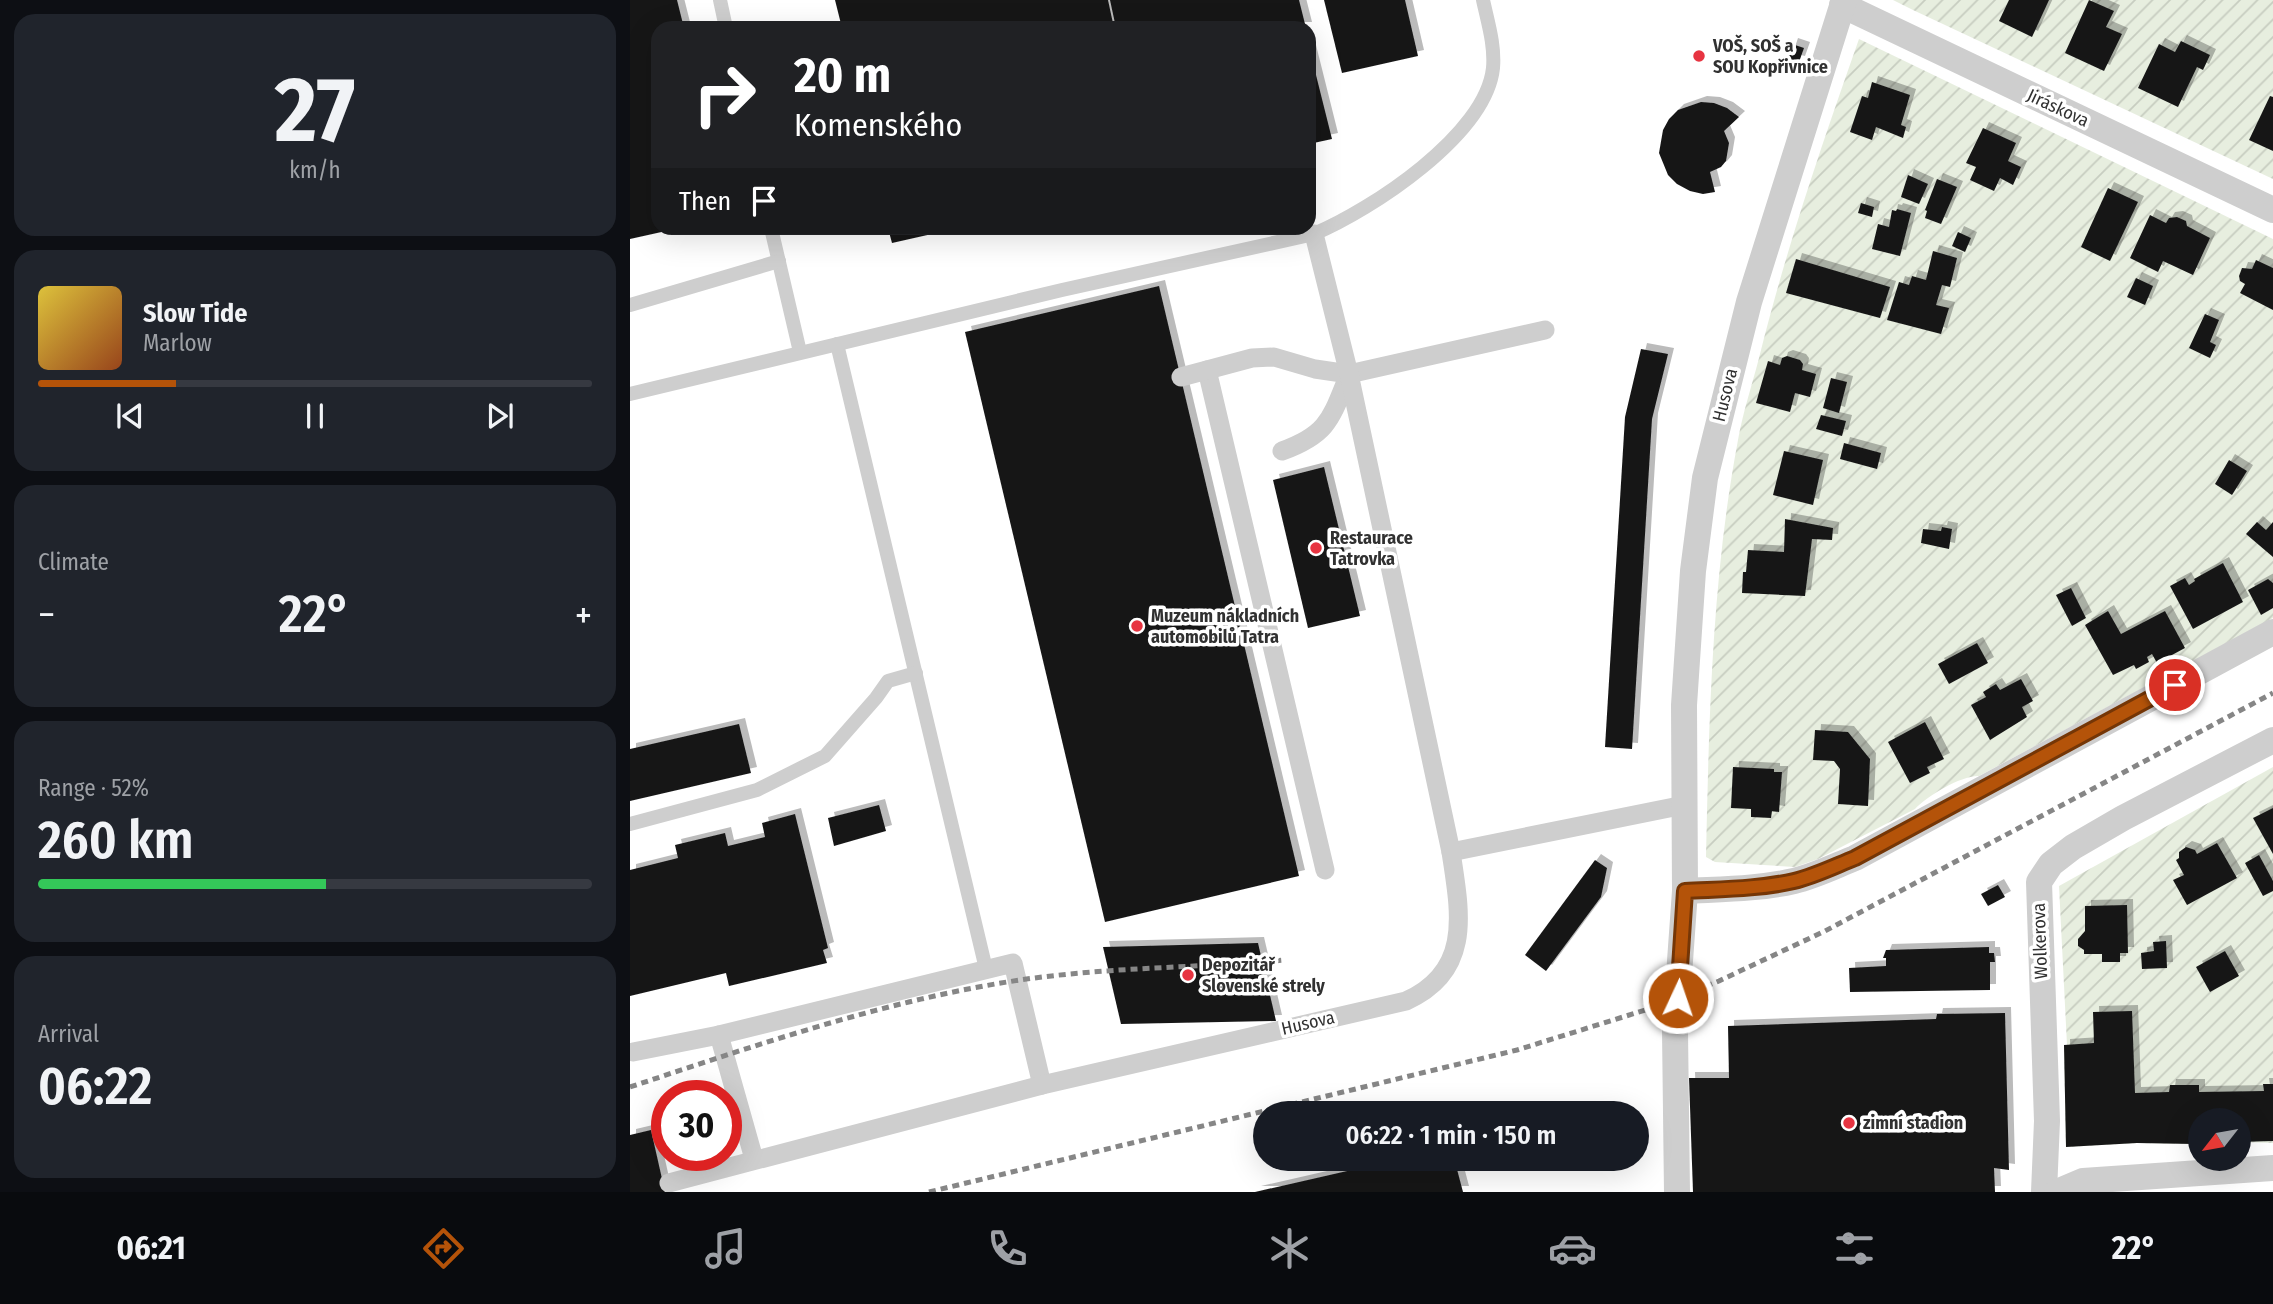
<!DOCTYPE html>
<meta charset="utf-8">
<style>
body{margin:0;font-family:"Fira Sans Condensed",sans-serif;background:#20242c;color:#f1f3f6;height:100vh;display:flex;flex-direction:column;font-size:26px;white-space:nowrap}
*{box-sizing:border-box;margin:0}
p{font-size:23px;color:#9ea1a6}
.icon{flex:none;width:38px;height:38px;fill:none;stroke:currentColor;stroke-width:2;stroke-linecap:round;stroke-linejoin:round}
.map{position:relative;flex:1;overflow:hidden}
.sheet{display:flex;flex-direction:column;gap:14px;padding:14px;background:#0d0f14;width:630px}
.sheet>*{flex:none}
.hud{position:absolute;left:21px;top:21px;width:665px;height:214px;border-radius:21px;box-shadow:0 7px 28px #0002;background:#202124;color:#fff;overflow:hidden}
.needle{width:46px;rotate:239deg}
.controls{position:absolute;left:1558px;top:1108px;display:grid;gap:14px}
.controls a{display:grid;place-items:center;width:63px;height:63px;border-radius:50%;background:#171b24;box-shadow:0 7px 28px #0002;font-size:35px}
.speed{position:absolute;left:21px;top:1080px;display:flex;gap:14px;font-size:35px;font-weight:700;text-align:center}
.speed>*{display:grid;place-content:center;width:91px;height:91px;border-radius:50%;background:#171b24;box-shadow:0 7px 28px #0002;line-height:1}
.speed .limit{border:10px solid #d22;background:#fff;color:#111}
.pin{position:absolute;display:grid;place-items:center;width:60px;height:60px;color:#fff;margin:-30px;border:4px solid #fff;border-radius:50%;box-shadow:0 2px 7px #0007}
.me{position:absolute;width:77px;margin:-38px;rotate:3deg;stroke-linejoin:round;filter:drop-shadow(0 0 5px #0008)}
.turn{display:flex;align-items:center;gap:24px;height:147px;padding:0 28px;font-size:32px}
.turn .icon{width:91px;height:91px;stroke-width:2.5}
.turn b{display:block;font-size:49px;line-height:60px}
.then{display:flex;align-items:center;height:66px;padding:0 28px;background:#0003;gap:14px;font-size:26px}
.big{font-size:52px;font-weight:600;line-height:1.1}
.sheet .card{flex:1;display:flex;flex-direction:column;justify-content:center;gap:10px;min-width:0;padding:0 24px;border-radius:21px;background:#20242c}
.sheet .dial{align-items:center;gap:0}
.dial b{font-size:91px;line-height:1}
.song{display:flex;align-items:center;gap:21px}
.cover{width:84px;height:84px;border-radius:10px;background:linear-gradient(135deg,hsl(50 70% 55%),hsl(20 70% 35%))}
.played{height:7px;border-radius:4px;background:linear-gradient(90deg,#b45309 25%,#363941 25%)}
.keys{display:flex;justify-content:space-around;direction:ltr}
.heat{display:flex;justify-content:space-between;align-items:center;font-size:38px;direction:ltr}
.charge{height:10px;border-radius:5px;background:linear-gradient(90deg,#34c759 52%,#363941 0)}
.trip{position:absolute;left:623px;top:1101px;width:396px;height:70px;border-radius:35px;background:#171b24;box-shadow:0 7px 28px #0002;font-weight:600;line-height:70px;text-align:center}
.tab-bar{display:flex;height:112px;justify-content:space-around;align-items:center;background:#090b0e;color:#9ea1a6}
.tab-bar .icon{width:49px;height:49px}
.tab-bar .active{color:#b45309}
.tab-bar b{font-size:32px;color:#f1f3f6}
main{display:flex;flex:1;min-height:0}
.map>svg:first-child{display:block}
.garden{fill:url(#garden-furrows)}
.building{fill:#181818;filter:url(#shadow)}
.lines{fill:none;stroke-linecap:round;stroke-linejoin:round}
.service{stroke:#cecece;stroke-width:14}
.pedestrian{stroke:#cecece;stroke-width:19}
.minor{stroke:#cecece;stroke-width:26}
.rail{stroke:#868686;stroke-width:5;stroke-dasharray:7 5;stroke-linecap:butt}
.route-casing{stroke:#753606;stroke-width:18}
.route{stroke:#b45309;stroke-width:12}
.poi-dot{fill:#e73441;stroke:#fff;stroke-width:2.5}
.labels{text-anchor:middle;stroke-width:7;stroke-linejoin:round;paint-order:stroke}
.poi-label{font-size:18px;font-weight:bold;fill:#313131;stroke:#fff;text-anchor:start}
.street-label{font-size:18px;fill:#313131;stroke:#fff}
</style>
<main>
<section class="sheet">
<div class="card dial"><b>27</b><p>km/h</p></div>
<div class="card">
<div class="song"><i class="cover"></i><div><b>Slow Tide</b><p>Marlow</p></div></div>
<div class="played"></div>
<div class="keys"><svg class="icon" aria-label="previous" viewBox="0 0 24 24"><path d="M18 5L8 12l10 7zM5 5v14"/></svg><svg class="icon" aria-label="pause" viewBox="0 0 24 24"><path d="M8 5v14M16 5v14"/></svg><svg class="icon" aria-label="next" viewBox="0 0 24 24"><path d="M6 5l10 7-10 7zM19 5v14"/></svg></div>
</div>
<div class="card"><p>Climate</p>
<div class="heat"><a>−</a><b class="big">22°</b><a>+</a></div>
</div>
<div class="card"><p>Range · 52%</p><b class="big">260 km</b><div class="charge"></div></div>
<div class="card"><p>Arrival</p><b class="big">06:22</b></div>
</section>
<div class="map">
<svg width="1643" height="1192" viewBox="0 0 1643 1192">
<defs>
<pattern id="garden-furrows" width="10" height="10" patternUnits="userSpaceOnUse" patternTransform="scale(1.75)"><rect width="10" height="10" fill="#e7eedf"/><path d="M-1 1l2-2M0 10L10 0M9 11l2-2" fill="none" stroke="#c7cdc0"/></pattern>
<filter id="shadow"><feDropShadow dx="6" dy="-6" stdDeviation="0" flood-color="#0004"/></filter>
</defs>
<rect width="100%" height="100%" fill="#fff"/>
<!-- garden -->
<g class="garden">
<path d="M1263,0h380v179l-360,-169z"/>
<path d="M1229,39l414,200v379l-294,158c-17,-1 -52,20 -64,33l-97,50 -23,8 -80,-5 -9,-5c3,-139 6,-280 32,-417 5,-28 14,-55 21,-82 27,-109 63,-214 100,-319z"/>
<path d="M1643,767v376l-35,-1v-22h-38v22l-6,2 -57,-1 -71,4 -2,-102h3l-8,-159z"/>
</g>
<!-- building -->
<g class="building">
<path d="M0,0h47l7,28h-26v200l17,1 -45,10z"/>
<path d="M205,0h273l6,28h-272z"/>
<path d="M480,0h189l7,28h-190z"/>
<path d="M694,0h81l13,56 -76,17z"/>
<path d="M1379,0h40l-17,37 -33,-16z"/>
<path d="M1459,0l25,11 -8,16 16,7 -18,37 -39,-18z"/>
<path d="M1551,41l29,14 -7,15 -6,-3 -19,40 -40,-19 21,-44 16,8z"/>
<path d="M1162,44l12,4 -5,14 -12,-3z"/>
<path d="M679,47l23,92 -23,5z"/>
<path d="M1242,82l38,13 -9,30 5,2 -3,11 -27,-11 -4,13 -22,-8 12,-36 6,2z"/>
<path d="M1640,96l3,1v54l-24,-11z"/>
<path d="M1071,102l13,1 13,5 12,9 -15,14 5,12 -3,18 -5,6 -11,5 5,20 -12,2 -13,-3 -13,-7 -9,-9 -9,-22 4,-23 6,-11 9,-9z"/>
<path d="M1353,128l33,15 -8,18 13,6 -8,18 -13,-7 -6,13 -24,-11 6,-13 -10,-4z"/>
<path d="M1278,175l20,9 -9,20 -18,-7z"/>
<path d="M1307,179l20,8 -16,37 -16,-6 2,-7 -2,-1z"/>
<path d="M1478,188l30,14 -28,59 -29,-14z"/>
<path d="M1231,203l13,4 -2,10 -14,-4z"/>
<path d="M1267,209l14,4 -11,43 -28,-7 6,-25 11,3 3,-17 4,1z"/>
<path d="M1520,215l16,8 3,-5 8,-1 9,4 1,5 23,12 -17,37 -30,-14 -5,11 -28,-14z"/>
<path d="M258,228h66v1l-62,14z"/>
<path d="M1328,232l13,6 -6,14 -13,-6z"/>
<path d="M1303,251l24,7 -7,29 -8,-2 -6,20 13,3 -8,26 -54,-14 12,-38 10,3 3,-9 14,4z"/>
<path d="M1166,259l94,28 -10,31 -94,-25z"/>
<path d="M1626,260l17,8v42l-33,-17 5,-9 -5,-3 -1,-5 3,-8 10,1z"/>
<path d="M1506,278l17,8 -8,19 -18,-8z"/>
<path d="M529,286l140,590 -194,46 -140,-590z"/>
<path d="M1575,314l14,6 -9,22 6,3 -6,13 -21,-10z"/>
<path d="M1011,349l27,5 -16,65 -20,330 -27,-2 20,-330z"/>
<path d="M1157,356l13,4 3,4 -1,6 14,4 -6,23 -15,-4 -5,19 -34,-9 12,-42 12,4 2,-7z"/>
<path d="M1201,378l16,4 -8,31 -16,-5z"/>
<path d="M1191,415l25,6 -4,15 -26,-7z"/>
<path d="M1214,443l37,10 -4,16 -37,-10z"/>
<path d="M1154,451l39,9 -10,45 -40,-10z"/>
<path d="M1599,460l18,11 -15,24 -17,-11z"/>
<path d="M694,467l36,149 -52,12 -35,-148z"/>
<path d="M1155,519l48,9 -1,12 -20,-1 -7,57 -63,-3 1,-21h3l2,-22 36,2z"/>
<path d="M1627,522l9,8 7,-8v35l-27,-23z"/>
<path d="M1312,527l10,2 -3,20 -28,-6 2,-14 18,2z"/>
<path d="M1593,563l20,39 -50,27 -23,-43 15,-8 4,7 6,-4 -1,-2z"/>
<path d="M1638,579l5,4v25l-12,7 -13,-25z"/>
<path d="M1441,588l15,30 -14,8 -16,-31z"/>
<path d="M1478,611l13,23 44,-23 20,37 -28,15 -5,-9 -5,3 2,5 -13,7 -2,-4 -21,10 -28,-50z"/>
<path d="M1347,643l11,20 -39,21 -11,-20z"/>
<path d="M1391,679l12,22 -11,6 5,10 -37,23 -19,-35 15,-8 -3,-5 13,-8 4,6z"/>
<path d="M1295,722l19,37 -17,8 3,6 -20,10 -22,-41z"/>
<path d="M109,724l12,49 -121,28v-52z"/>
<path d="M1185,730l33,2 22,27 -2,47 -30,-2 2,-35 -6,-8 -21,-1z"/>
<path d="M1103,767l41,2v3h8l-3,40 -7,-1 -1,7 -20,-1v-8l-20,-1z"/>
<path d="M249,805l7,26 -52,15 -6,-28z"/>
<path d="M1643,808v46l-20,-36z"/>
<path d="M165,814l33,134 -5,2 4,13 -98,23 -3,-13 -96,23v-126l48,-12 -3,-13 50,-12 3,13 37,-9 -3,-14z"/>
<path d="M1587,843l20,35 -50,27 -14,-25 11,-5 -8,-15 3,-2v-6l7,-5 9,3 2,4z"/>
<path d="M1629,855l14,26v10l-10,5 -18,-33z"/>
<path d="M965,860l12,8 -6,29 -55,74 -21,-16z"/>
<path d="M1368,885l7,12 -17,9 -7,-12z"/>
<path d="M1497,905l1,48h-8v9h-18v-8h-18v-4l-6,-4v-7l7,-8v-25z"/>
<path d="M1536,941l1,27 -25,1 -1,-16 13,-2 -1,-9z"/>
<path d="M628,943l18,78 -155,3 -18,-77z"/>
<path d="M1359,947v6h5l1,9h-5v28l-140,2 -1,-24 37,-2v-8h-3l3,-8z"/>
<path d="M1595,951l14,25 -29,16 -14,-25z"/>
<path d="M1502,1011l3,82 34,-1 1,-7h29v7l65,-1 -1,-7h10v57l-35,1v-22h-38v22l-6,2 -57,-1 -71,4 -2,-102 30,-2 -1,-31z"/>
<path d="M1375,1013l4,157 -15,-2 1,24h-302l-4,-114h40l-1,-52 208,-7 1,-5z"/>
<path d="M21,1130l14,62h-35v-57z"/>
<path d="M774,1158h50l9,34h-208z"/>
</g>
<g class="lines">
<!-- service -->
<g class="service">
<path d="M90,0l6,28"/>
<path d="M141,228l29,124"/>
<path d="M0,305l149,-44"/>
<path d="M207,344l149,625"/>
<path d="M0,394l432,-104 252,-56c57,-24 172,-99 179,-166 2,-23 -5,-45 -10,-68"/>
<path d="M0,824l127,-34 68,-34 51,-58 12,-17 28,-8"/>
</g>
<!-- pedestrian -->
<g class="pedestrian">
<path d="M577,370l118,500"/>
<path d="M551,377l71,-19 22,-1 41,12 34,5 196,-44"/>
<path d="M652,451c47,-17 49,-33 67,-77"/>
<path d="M821,852l233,-47"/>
<path d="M89,1035l35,124"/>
<path d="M3,1052l86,-17 294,-72 29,122"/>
<path d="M39,1183l373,-98 364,-84c67,-30 54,-89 45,-149l-102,-478 -35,-140"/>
</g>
<!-- minor -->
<g class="minor">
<path d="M1212,5l431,205"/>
<path d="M1055,891c36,-2 74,-2 109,-10 21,-5 41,-15 61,-23l418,-226"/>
<path d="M1047,1192l-2,-161 10,-140 -1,-186 9,-134 12,-93 44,-176 95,-302"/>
<path d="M1414,1192l3,-71 -8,-239 12,-18 22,-17 50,-29 150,-78"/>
<path d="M1427,1192l26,-11 190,-13"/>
</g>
<!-- rail -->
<g class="rail">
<path d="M0,1087c127,-42 256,-87 390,-107 88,-13 177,-12 265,-20"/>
<path d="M299,1192l588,-142 138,-43 64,-26 106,-50 448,-238"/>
</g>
</g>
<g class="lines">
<defs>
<path id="route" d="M1048,998l7,-107c35,-2 74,-2 109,-10 21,-5 41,-15 61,-23l320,-173"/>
</defs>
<!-- route casing -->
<use href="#route" class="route-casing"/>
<!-- route -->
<use href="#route" class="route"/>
</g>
<!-- markers -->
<g class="poi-dot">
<circle cx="1069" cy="56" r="7"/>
<circle cx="686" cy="548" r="7"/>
<circle cx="507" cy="626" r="7"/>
<circle cx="558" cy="975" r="7"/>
<circle cx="1219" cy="1123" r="7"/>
</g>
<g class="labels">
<!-- poi labels -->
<g class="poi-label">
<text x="1083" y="52">VOŠ, SOŠ a<tspan x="1083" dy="21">SOU Kopřivnice</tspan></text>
<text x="700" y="544">Restaurace<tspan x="700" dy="21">Tatrovka</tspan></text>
<text x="521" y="622">Muzeum nákladních<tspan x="521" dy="21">automobilů Tatra</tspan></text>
<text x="572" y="971">Depozitář<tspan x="572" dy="21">Slovenské strely</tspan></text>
<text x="1233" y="1129">zimní stadion</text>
</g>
<!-- street labels -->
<g class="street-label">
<text transform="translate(1428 108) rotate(25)" y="6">Jiráskova</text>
<text transform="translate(1095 395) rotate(-76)" y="6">Husova</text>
<text transform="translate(1410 941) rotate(-92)" y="6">Wolkerova</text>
<text transform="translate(678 1023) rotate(-13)" y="6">Husova</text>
</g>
</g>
</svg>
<div class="controls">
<a><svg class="needle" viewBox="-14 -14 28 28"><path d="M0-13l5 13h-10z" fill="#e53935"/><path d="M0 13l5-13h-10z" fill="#9ea1a6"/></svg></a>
</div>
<div class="speed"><div class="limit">30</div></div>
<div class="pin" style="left:1545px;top:685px;background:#d93025"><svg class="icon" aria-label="arrive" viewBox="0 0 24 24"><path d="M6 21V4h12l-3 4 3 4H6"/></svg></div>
<svg class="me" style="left:1048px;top:998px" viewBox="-20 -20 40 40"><circle r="17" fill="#b45309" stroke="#fff" stroke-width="3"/><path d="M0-11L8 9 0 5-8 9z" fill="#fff"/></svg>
<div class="trip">06:22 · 1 min · 150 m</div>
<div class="hud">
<div class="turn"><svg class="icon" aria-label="right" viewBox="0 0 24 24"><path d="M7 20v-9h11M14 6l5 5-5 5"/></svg><div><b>20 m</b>Komenského</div></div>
<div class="then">Then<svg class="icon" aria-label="arrive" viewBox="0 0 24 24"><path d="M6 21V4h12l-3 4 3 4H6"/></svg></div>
</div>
</div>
</main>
<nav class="tab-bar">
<b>06:21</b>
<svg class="icon active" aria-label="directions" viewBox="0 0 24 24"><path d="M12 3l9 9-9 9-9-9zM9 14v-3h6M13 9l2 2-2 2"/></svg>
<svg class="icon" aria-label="music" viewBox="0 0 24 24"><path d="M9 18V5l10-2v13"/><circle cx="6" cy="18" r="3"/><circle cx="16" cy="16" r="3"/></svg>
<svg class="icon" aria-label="phone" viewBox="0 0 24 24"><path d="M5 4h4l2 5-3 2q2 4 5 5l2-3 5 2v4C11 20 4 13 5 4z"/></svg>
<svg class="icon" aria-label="climate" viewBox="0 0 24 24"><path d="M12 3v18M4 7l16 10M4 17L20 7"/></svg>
<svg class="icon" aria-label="car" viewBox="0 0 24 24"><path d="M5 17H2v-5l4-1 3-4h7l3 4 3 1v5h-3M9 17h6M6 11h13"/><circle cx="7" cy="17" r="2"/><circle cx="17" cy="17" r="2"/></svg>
<svg class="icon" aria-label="filters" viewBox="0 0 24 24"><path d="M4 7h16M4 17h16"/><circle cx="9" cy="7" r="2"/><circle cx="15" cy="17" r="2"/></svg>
<b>22°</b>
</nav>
